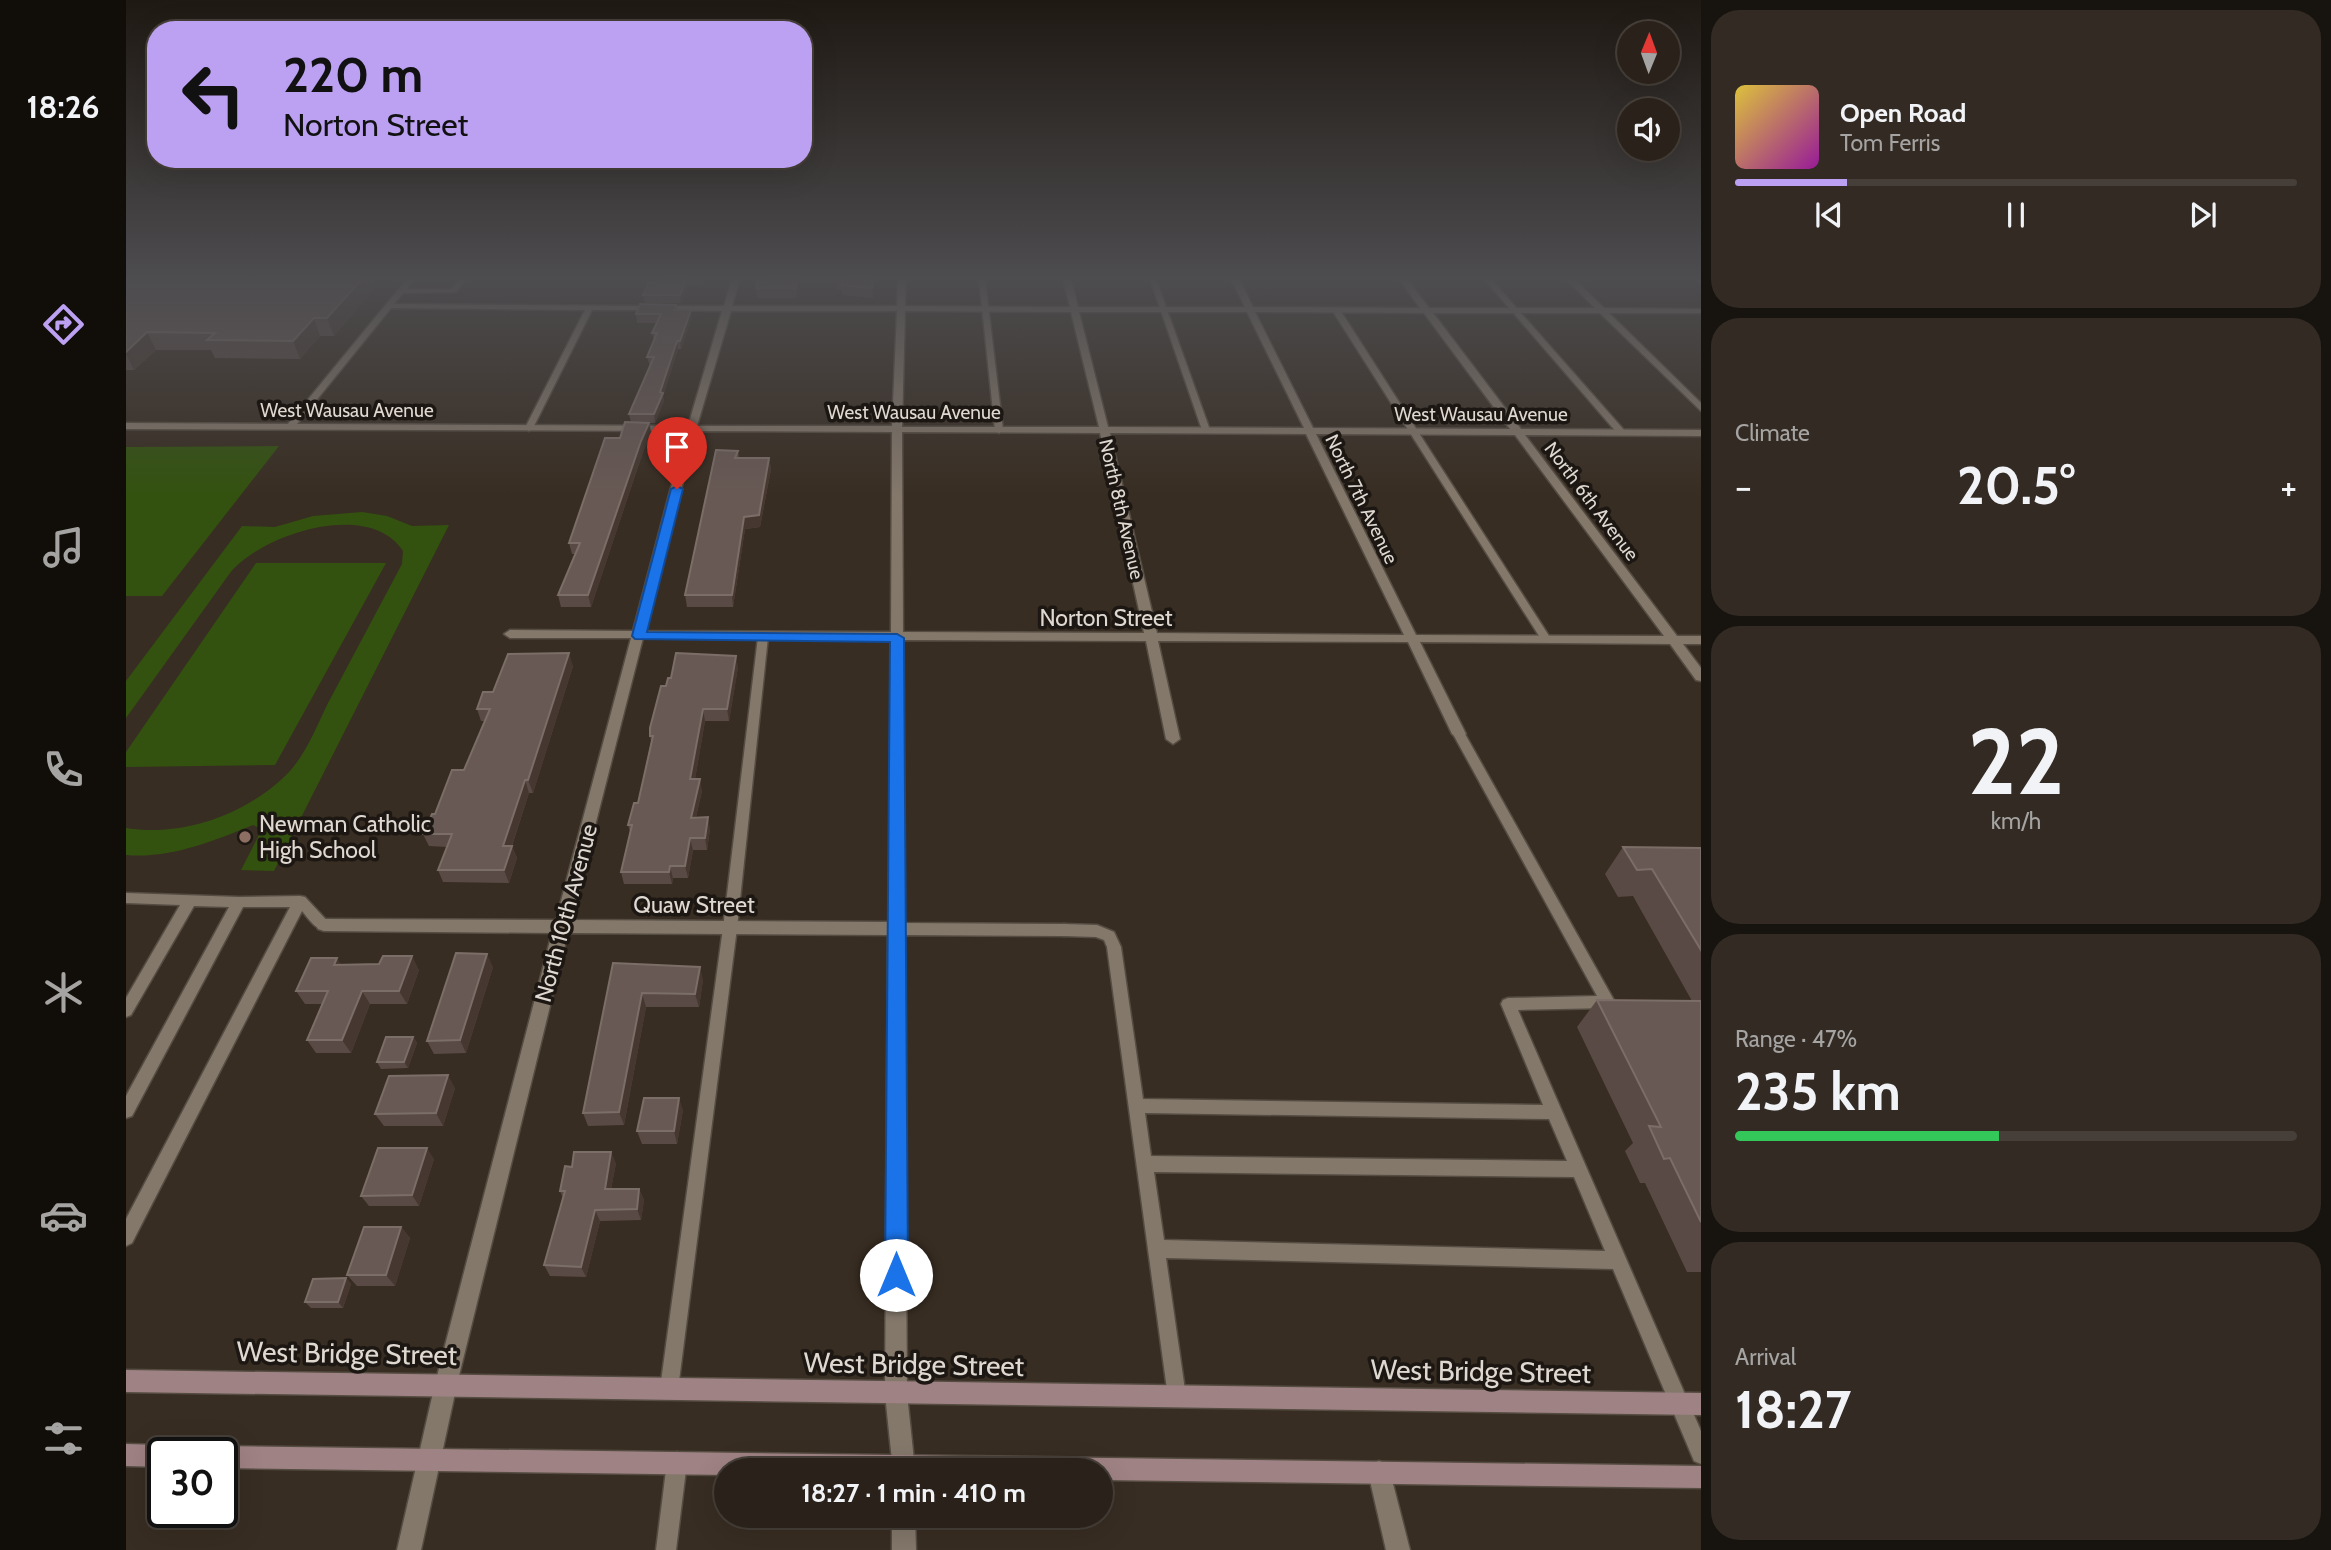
<!DOCTYPE html>
<meta charset="utf-8">
<style>
body{margin:0;font-family:Cabin,sans-serif;background:#322a23;color:#f1f3f6;height:100vh;display:flex;flex-direction:column;font-size:26px;white-space:nowrap}
*{box-sizing:border-box;margin:0}
p{font-size:23px;color:#a5a4a2}
.icon{flex:none;width:38px;height:38px;fill:none;stroke:currentColor;stroke-width:2;stroke-linecap:round;stroke-linejoin:round}
.map{position:relative;flex:1;overflow:hidden}
.drawer{display:flex;flex-direction:column;gap:10px;padding:10px;background:#17130e;width:630px}
.drawer>*{flex:none}
.guide{position:absolute;left:21px;top:21px;width:665px;height:147px;border-radius:28px;box-shadow:0 7px 28px #0002,0 0 0 2px #463f39;background:#bca0f2;color:#111;overflow:hidden}
.needle{width:46px;rotate:1deg}
.tools{position:absolute;left:1491px;top:21px;display:grid;gap:14px}
.tools a{display:grid;place-items:center;width:63px;height:63px;border-radius:50%;background:#2a221a;box-shadow:0 7px 28px #0002,0 0 0 2px #463f39;font-size:35px}
.speed{position:absolute;left:21px;top:1437px;display:flex;gap:14px;font-size:35px;font-weight:700;text-align:center}
.speed>*{display:grid;place-content:center;width:91px;height:91px;border-radius:50%;background:#2a221a;box-shadow:0 7px 28px #0002,0 0 0 2px #463f39;line-height:1}
.speed .limit{border:4px solid #111;border-radius:10px;background:#fff;color:#111}
.pin{position:absolute;display:grid;place-items:center;width:60px;height:60px;color:#fff;margin:-72px -30px;border-radius:50% 50% 50% 0;rotate:-45deg;box-shadow:0 0 7px #0007}
.pin .icon{rotate:45deg}
.me{position:absolute;width:77px;margin:-38px;rotate:0deg;stroke-linejoin:round;filter:drop-shadow(0 0 5px #0008)}
.turn{display:flex;align-items:center;gap:24px;height:147px;padding:0 21px;font-size:32px}
.turn .icon{width:91px;height:91px;stroke-width:2.5}
.turn b{display:block;font-size:49px;line-height:60px}
.big{font-size:52px;font-weight:700;line-height:1.1}
.drawer .card{flex:1;display:flex;flex-direction:column;justify-content:center;gap:10px;min-width:0;padding:0 24px;border-radius:28px;background:#322a23}
.drawer .dial{align-items:center;gap:0}
.dial b{font-size:91px;line-height:1}
.song{display:flex;align-items:center;gap:21px}
.cover{width:84px;height:84px;border-radius:10px;background:linear-gradient(135deg,hsl(50 70% 55%),hsl(300 70% 35%))}
.played{height:7px;border-radius:4px;background:linear-gradient(90deg,#bca0f2 20%,#463f39 20%)}
.keys{display:flex;justify-content:space-around;direction:ltr}
.heat{display:flex;justify-content:space-between;align-items:center;font-size:38px;direction:ltr}
.charge{height:10px;border-radius:5px;background:linear-gradient(90deg,#34c759 47%,#463f39 0)}
.trip{position:absolute;left:588px;top:1458px;width:399px;height:70px;border-radius:35px;background:#2a221a;box-shadow:0 7px 28px #0002,0 0 0 2px #463f39;font-weight:700;line-height:70px;text-align:center}
main{display:flex;flex:1;min-height:0}
.tab-bar{display:flex;flex-direction:column;width:126px;justify-content:space-around;align-items:center;background:#110e0a;color:#a5a4a2}
.tab-bar .icon{width:49px;height:49px}
.tab-bar .current{color:#bca0f2}
.tab-bar b{font-size:32px;color:#f1f3f6}
.map>svg:first-child{display:block}
.green{fill:#33520f}
.lines{fill:none;stroke-linecap:round;stroke-linejoin:round}
.lane-casing{stroke:#554c42;stroke-width:3}
.street-casing{stroke:#554c42;stroke-width:3}
.secondary-casing{stroke:#554c42;stroke-width:3}
.lane{fill:#84786b;fill-rule:evenodd}
.street{fill:#84786b;fill-rule:evenodd}
.secondary{fill:#9f8284;fill-rule:evenodd}
.wall{fill:#5a4a45}
.shaded-wall{fill:#463830}
.building{fill:#685954;stroke:#7b6d67;stroke-width:2}
.route{fill:#1a73e8;stroke:#114b97;stroke-width:2}
.education-dot{fill:#8d6e63;stroke:#1c1712;stroke-width:2.5}
.labels{text-anchor:middle;stroke-width:7;stroke-linejoin:round;paint-order:stroke}
.far-street-label{font-size:19px;fill:#dfd8d1;stroke:#1c1712}
.street-label{font-size:23px;fill:#dfd8d1;stroke:#1c1712}
.poi-label{font-size:23px;fill:#dfd8d1;stroke:#1c1712;text-anchor:start}
.near-street-label{font-size:28px;fill:#dfd8d1;stroke:#1c1712}
</style>
<main>
<nav class="tab-bar">
<b>18:26</b>
<svg class="icon current" aria-label="directions" viewBox="0 0 24 24"><path d="M12 3l9 9-9 9-9-9zM9 14v-3h6M13 9l2 2-2 2"/></svg>
<svg class="icon" aria-label="music" viewBox="0 0 24 24"><path d="M9 18V5l10-2v13"/><circle cx="6" cy="18" r="3"/><circle cx="16" cy="16" r="3"/></svg>
<svg class="icon" aria-label="phone" viewBox="0 0 24 24"><path d="M5 4h4l2 5-3 2q2 4 5 5l2-3 5 2v4C11 20 4 13 5 4z"/></svg>
<svg class="icon" aria-label="climate" viewBox="0 0 24 24"><path d="M12 3v18M4 7l16 10M4 17L20 7"/></svg>
<svg class="icon" aria-label="car" viewBox="0 0 24 24"><path d="M5 17H2v-5l4-1 3-4h7l3 4 3 1v5h-3M9 17h6M6 11h13"/><circle cx="7" cy="17" r="2"/><circle cx="17" cy="17" r="2"/></svg>
<svg class="icon" aria-label="filters" viewBox="0 0 24 24"><path d="M4 7h16M4 17h16"/><circle cx="9" cy="7" r="2"/><circle cx="15" cy="17" r="2"/></svg>
</nav>
<div class="map">
<svg width="1575" height="1550" viewBox="0 0 1575 1550">
<rect width="100%" height="100%" fill="#382d22"/>
<!-- green -->
<g class="green">
<path d="M153,446l-117,150h-36v-149z"/>
<path d="M236,512l25,4 25,10 37,-1 -175,346 -33,-1 21,-41 -9,-4c-40,16 -83,34 -127,30v-27c55,9 116,-12 157,-50 21,-19 32,-48 44,-73 25,-47 50,-94 75,-141l1,-13c-34,-52 -141,-17 -173,22l-104,145v-37l116,-155 33,1 38,-11z"/>
<path d="M130,563h130l-111,202 -149,2v-15z"/>
</g>
<g class="lines">
<defs>
<g id="lane">
<path d="M281,279h7l-7,10h45l7,-10h7l-10,13 -53,1 -9,11 246,2 4,2 -4,2h-48l-59,118 -4,3 -4,-3 60,-118 -194,-2 -98,121h-6v-4z"/>
<path d="M853,279h6l18,151 -4,3 -4,-3z"/>
<path d="M1024,279h6l54,151 -1,2 -7,-2z"/>
<path d="M1358,279h7l133,151v4h-6z"/>
<path d="M1207,308l7,2 211,329 -1,2 -4,1 -5,-3 -209,-329z"/>
<path d="M637,634l5,3 -31,291 -59,461 -2,7 -7,2 -7,-2 -2,-7 63,-461 35,-291z"/>
<path d="M1333,730l6,4 150,268 -2,4 -5,2 -90,2 183,421v33l-7,-3 -81,-192 -447,-11 20,139 -2,7 -7,2 -7,-2 -2,-7 -61,-450 -3,-7 -8,-3 -32,-1 -5,-2 -2,-4 2,-4 5,-2 33,1 17,7 7,15 22,152 400,6 -42,-101 2,-4 5,-2 89,-2 -144,-262zM1019,1113l404,6 18,42 -416,-5zM1028,1172l420,5 31,74 -441,-11z"/>
<path d="M0,893l113,4 61,-1 5,1 26,28 -2,4c-12,4 -20,-10 -27,-18l-170,332 -6,3v-27l164,-312h-47l-111,209 -6,2v-22l103,-189 -35,-1 -63,109 -5,2v-19l54,-93 -54,-2z"/>
<path d="M551,1452l7,3 3,7 -11,88h-20l11,-88 3,-7z"/>
</g>
<g id="street">
<path d="M606,279h8l-8,27h165l1,-27h8l-1,27 165,1 -7,-28h8l7,28h167l-14,-28h8l14,28 167,1 -21,-29h8l22,29h166l-29,-29h8l30,29 97,1v4h-92l92,90v8l-101,-98h-167l88,116 180,1v6l-176,-1 152,201h24v8h-18l18,24v13l-5,-1 -26,-36 -250,-2 46,92 -7,5 -7,-5 -44,-92 -250,-1 22,98 -7,5 -7,-5 -20,-98 -243,-1 1,283 160,1 6,1 2,5 -2,5 -6,1 -160,-1 3,459 8,76h-22l-8,-76 3,-459 -320,-2 -111,451 -36,166h-24l38,-166 117,-451 -228,-2 -6,-2 -2,-4 2,-4 6,-2 232,1 75,-282h-121l-6,-4 6,-4 123,1 53,-200 -560,-2v-6l562,3 34,-115 -63,-1 -4,-2 4,-2h65zM605,311h166l-5,115h-195zM779,311l166,1 28,115h-197zM953,312h168l57,116 -196,-1zM1129,312l169,1 86,116 -197,-1zM570,431l196,1 -1,200 -246,-1zM776,432l198,1 44,200 -241,-1zM984,433l196,1 98,201 -247,-2zM1190,434l199,1 149,201 -248,-1zM517,638l248,2 -2,282 -318,-2z"/>
<path d="M1569,279h6v4z"/>
<path d="M1253,1461l8,3 3,8 20,78h-24l-18,-78 3,-8z"/>
<path d="M766,1516h23l1,34h-24z"/>
</g>
<g id="secondary">
<path d="M0,1370l1575,23v22l-1575,-23z"/>
<path d="M0,1444l37,1 8,3 2,4h-10v15l-37,-1z"/>
<path d="M96,1446l1479,20v22l-600,-8v-10h-375v5l-504,-7v-16h-9l1,-3z"/>
</g>
</defs>
<!-- lane casing -->
<use href="#lane" class="lane-casing"/>
<!-- street casing -->
<use href="#street" class="street-casing"/>
<!-- secondary casing -->
<use href="#secondary" class="secondary-casing"/>
<!-- lane -->
<use href="#lane" class="lane"/>
<!-- street -->
<use href="#street" class="street"/>
<!-- secondary -->
<use href="#secondary" class="secondary"/>
</g>
<!-- wall -->
<g class="wall">
<path d="M0,279l249,9 -41,48h-14l-20,23 -85,-1 -4,-8h-55l-22,20h-8z"/>
<path d="M534,279h44l-2,6h-13l-8,18h-36l-2,-8 15,-12z"/>
<path d="M632,279h117l-2,19 -31,-3v-6h-5v-6h-37l-4,15h-39l-1,-10z"/>
<path d="M550,305l1,5 15,8 -11,31h-3l-15,47 1,5 -9,22h-5l1,11 -8,18 -52,155h-30l-3,-12 17,-41h-3l-3,-11 51,-105 11,-16 -2,-8 21,-48 -3,-9 7,-16 -2,-8 5,-10h-20l-1,-9z"/>
<path d="M612,451l1,7h30l2,11 -11,58 -15,2 -12,78h-46l-2,-12z"/>
<path d="M447,666l-40,127h-4l-17,53 5,12 -8,25 -66,-1 -5,-12 9,-23 -18,-1 -6,-12 41,-64 21,-49h-4l-4,-12 16,-17z"/>
<path d="M612,667l-9,54h-24l-10,58 7,12 -6,26 14,12 -3,21h-14l-5,28h-15l-1,6h-48l-3,-12 9,-40 -2,-7 10,-22 13,-62 -1,-5 16,-50z"/>
<path d="M1497,847l78,1v424h-14l-42,-89h-5l-15,-32 8,-8 -56,-116 20,-27 95,1 -59,-105 -15,1 -13,-23z"/>
<path d="M487,963l90,17 -4,27h-53l-22,118 -36,1 -5,-13z"/>
<path d="M215,965l78,5 -12,34h-37l-19,49h-35l-9,-13 15,-36h-17l-9,-13z"/>
<path d="M367,967l-27,86 -32,1 -7,-13z"/>
<path d="M287,1037l4,6 -9,25 -27,1 -4,-7z"/>
<path d="M329,1088l-12,38h-59l-9,-12z"/>
<path d="M557,1110l-6,34h-35l-5,-13z"/>
<path d="M308,1159l-15,47h-50l-8,-10z"/>
<path d="M490,1163l-5,26h28l5,11 -3,20 -41,1 -14,56 -36,-1 -6,-11 19,-67 -3,-7z"/>
<path d="M275,1227l9,11 -15,48h-38l-10,-11z"/>
<path d="M220,1278l5,6 -8,24h-32l-6,-6z"/>
</g>
<!-- shaded-wall -->
<g class="shaded-wall">
<path d="M232,279h14l3,9 -41,48 -7,-18z"/>
<path d="M561,279h1l1,6 -8,18 -1,-8z"/>
<path d="M672,279h2v4l-4,15v-10z"/>
<path d="M748,279h1l-2,19 -1,-10z"/>
<path d="M565,310l1,8 -11,31 -1,-8z"/>
<path d="M188,318l6,18 -20,23 -7,-18z"/>
<path d="M21,332l9,18 -22,20 -8,-16v-2z"/>
<path d="M551,341l1,8 -15,47 1,5 -9,22 -1,-9z"/>
<path d="M523,423l2,11 -8,18 -52,155 -3,-12 53,-154z"/>
<path d="M643,458l2,11 -11,58 -15,2 -12,78 -1,-12 12,-78z"/>
<path d="M443,653l4,13 -40,127 -5,-13z"/>
<path d="M610,656l2,11 -9,54 -2,-12z"/>
<path d="M577,709l2,12 -12,70 -3,-12z"/>
<path d="M574,779l2,12 -9,38 -2,-11z"/>
<path d="M399,780l4,13 -18,55 1,-2 5,12 -8,25 -5,-13 -1,-24z"/>
<path d="M582,817l2,12 -3,21 -2,-12z"/>
<path d="M564,838l3,12 -5,28 -3,-12z"/>
<path d="M544,866l3,12 -1,6 -3,-12z"/>
<path d="M361,954l6,13 -27,86 -6,-13z"/>
<path d="M286,956l7,14 -12,34 -8,-13z"/>
<path d="M211,958l8,13 -11,-6z"/>
<path d="M574,967l3,13 -4,27 -4,-13z"/>
<path d="M236,991l8,13 -19,49 -9,-13z"/>
<path d="M516,993l4,14 -22,118 -5,-13z"/>
<path d="M287,1037l4,6 -9,25 -4,-6z"/>
<path d="M322,1075l7,13 -12,38 -7,-13z"/>
<path d="M553,1098l4,12 -6,34 -3,-13z"/>
<path d="M301,1148l7,11 -15,47 -7,-11z"/>
<path d="M485,1152l5,11 -7,37 -4,-11z"/>
<path d="M513,1189l5,11 -3,20 -4,-11z"/>
<path d="M469,1210l5,11 -14,56 -5,-10z"/>
<path d="M275,1227l9,11 -15,48 -9,-11z"/>
<path d="M220,1278l5,6 -8,24 -5,-6z"/>
</g>
<!-- building -->
<g class="building">
<path d="M0,279h236l-35,39h-13l-21,23 -86,-1 8,-7 -68,-1 -21,20z"/>
<path d="M534,279h27l-7,16h-37l5,-12h10z"/>
<path d="M632,279h40l-2,9h-40z"/>
<path d="M716,279h32l-2,9 -30,-3z"/>
<path d="M514,304l36,1 -2,5h17l-11,31h-3l-17,51 3,1 -9,21h-25l25,-57h-7l10,-24h-5l9,-19h-25z"/>
<path d="M499,422l24,1 -8,18 -53,154h-30l22,-52h-11l36,-105h15z"/>
<path d="M590,450l22,1 -3,7h34l-10,57 -15,2 -12,78h-47z"/>
<path d="M443,653l-41,127h-3l-22,66h9l-8,24h-66l14,-36h-29l9,-20h3l17,-44h12l26,-61h-13l6,-17h10l15,-38z"/>
<path d="M550,653l60,3 -9,53h-24l-13,70h10l-9,39 17,-1 -3,21h-15l-5,28h-15l-1,6h-48l11,-47h-4l6,-22h4l15,-67h-3v-8l11,-42h5l2,-8h3z"/>
<path d="M1497,847l78,1v102l-49,-81 -15,1z"/>
<path d="M330,953l31,1 -27,86 -33,1z"/>
<path d="M257,956h29l-13,35h-37l-20,49h-35l21,-49h-32l15,-33h26l-3,7 45,-1z"/>
<path d="M487,963l87,4 -5,27 -53,-1 -23,119 -36,1z"/>
<path d="M1471,1000l104,1v221l-31,-64 -6,1 -15,-33 12,1z"/>
<path d="M260,1037h27l-9,25h-27z"/>
<path d="M322,1075l-12,38 -61,1 14,-38z"/>
<path d="M518,1098h35l-5,33h-37z"/>
<path d="M252,1148h49l-15,47 -51,1z"/>
<path d="M448,1152h37l-6,37h34l-2,20 -42,1 -14,57 -37,-2 21,-74h-5l5,-25 7,1z"/>
<path d="M238,1227h37l-15,48h-39z"/>
<path d="M220,1278l-8,24h-33l8,-23z"/>
</g>
<!-- sky -->
<linearGradient id="sky" x2="0" y2="1"><stop stop-color="#1f1913"/><stop offset="0.56" stop-color="#4d4c4f"/><stop offset="1" stop-color="#4d4c4f" stop-opacity="0"/></linearGradient>
<rect width="1575" height="496" fill="url(#sky)"/>
<!-- route -->
<path class="route" d="M551,486l6,3 -36,143 250,2 7,4 4,637 -4,9 -8,3 -8,-3 -3,-9 5,-633 -255,-3 -3,-3 39,-147z"/>
<!-- markers -->
<circle class="education-dot" cx="119" cy="837" r="7"/>
<g class="labels">
<!-- far-street labels -->
<g class="far-street-label">
<text x="221" y="417">West Wausau Avenue</text>
<text x="788" y="419">West Wausau Avenue</text>
<text x="1355" y="421">West Wausau Avenue</text>
<text transform="translate(1236 499) rotate(64)" y="7">North 7th Avenue</text>
<text transform="translate(1466 501) rotate(53)" y="7">North 6th Avenue</text>
<text transform="translate(996 509) rotate(77)" y="7">North 8th Avenue</text>
</g>
<!-- street labels -->
<g class="street-label">
<text x="980" y="626">Norton Street</text>
<text x="568" y="913">Quaw Street</text>
<text transform="translate(440 913) rotate(-75)" y="8">North 10th Avenue</text>
</g>
<!-- poi labels -->
<g class="poi-label">
<text x="133" y="832">Newman Catholic<tspan x="133" dy="26">High School</tspan></text>
</g>
<!-- near-street labels -->
<g class="near-street-label">
<text transform="translate(221 1353) rotate(1)" y="10">West Bridge Street</text>
<text transform="translate(788 1364) rotate(1)" y="10">West Bridge Street</text>
<text transform="translate(1355 1371) rotate(1)" y="10">West Bridge Street</text>
</g>
</g>
</svg>
<div class="tools">
<a><svg class="needle" viewBox="-14 -14 28 28"><path d="M0-13l5 13h-10z" fill="#e53935"/><path d="M0 13l5-13h-10z" fill="#a5a4a2"/></svg></a>
<a><svg class="icon" aria-label="sound" viewBox="0 0 24 24"><path d="M4 9h4l5-4v14l-5-4H4zM17 9q2 3 0 6"/></svg></a>
</div>
<div class="speed"><div class="limit">30</div></div>
<div class="pin" style="left:551px;top:489px;background:#d93025"><svg class="icon" aria-label="arrive" viewBox="0 0 24 24"><path d="M6 21V4h12l-3 4 3 4H6"/></svg></div>
<svg class="me" style="left:770px;top:1275px" viewBox="-20 -20 40 40"><circle r="19" fill="#fff"/><path d="M0-13L10 11 0 6-10 11z" fill="#1a73e8"/></svg>
<div class="trip">18:27 · 1 min · 410 m</div>
<div class="guide">
<div class="turn"><svg class="icon" aria-label="left" viewBox="0 0 24 24"><path d="M17 20v-9H6M10 6l-5 5 5 5"/></svg><div><b>220 m</b>Norton Street</div></div>
</div>
</div>
<section class="drawer">
<div class="card">
<div class="song"><i class="cover"></i><div><b>Open Road</b><p>Tom Ferris</p></div></div>
<div class="played"></div>
<div class="keys"><svg class="icon" aria-label="previous" viewBox="0 0 24 24"><path d="M18 5L8 12l10 7zM5 5v14"/></svg><svg class="icon" aria-label="pause" viewBox="0 0 24 24"><path d="M8 5v14M16 5v14"/></svg><svg class="icon" aria-label="next" viewBox="0 0 24 24"><path d="M6 5l10 7-10 7zM19 5v14"/></svg></div>
</div>
<div class="card"><p>Climate</p>
<div class="heat"><a>−</a><b class="big">20.5°</b><a>+</a></div>
</div>
<div class="card dial"><b>22</b><p>km/h</p></div>
<div class="card"><p>Range · 47%</p><b class="big">235 km</b><div class="charge"></div></div>
<div class="card"><p>Arrival</p><b class="big">18:27</b></div>
</section>
</main>
